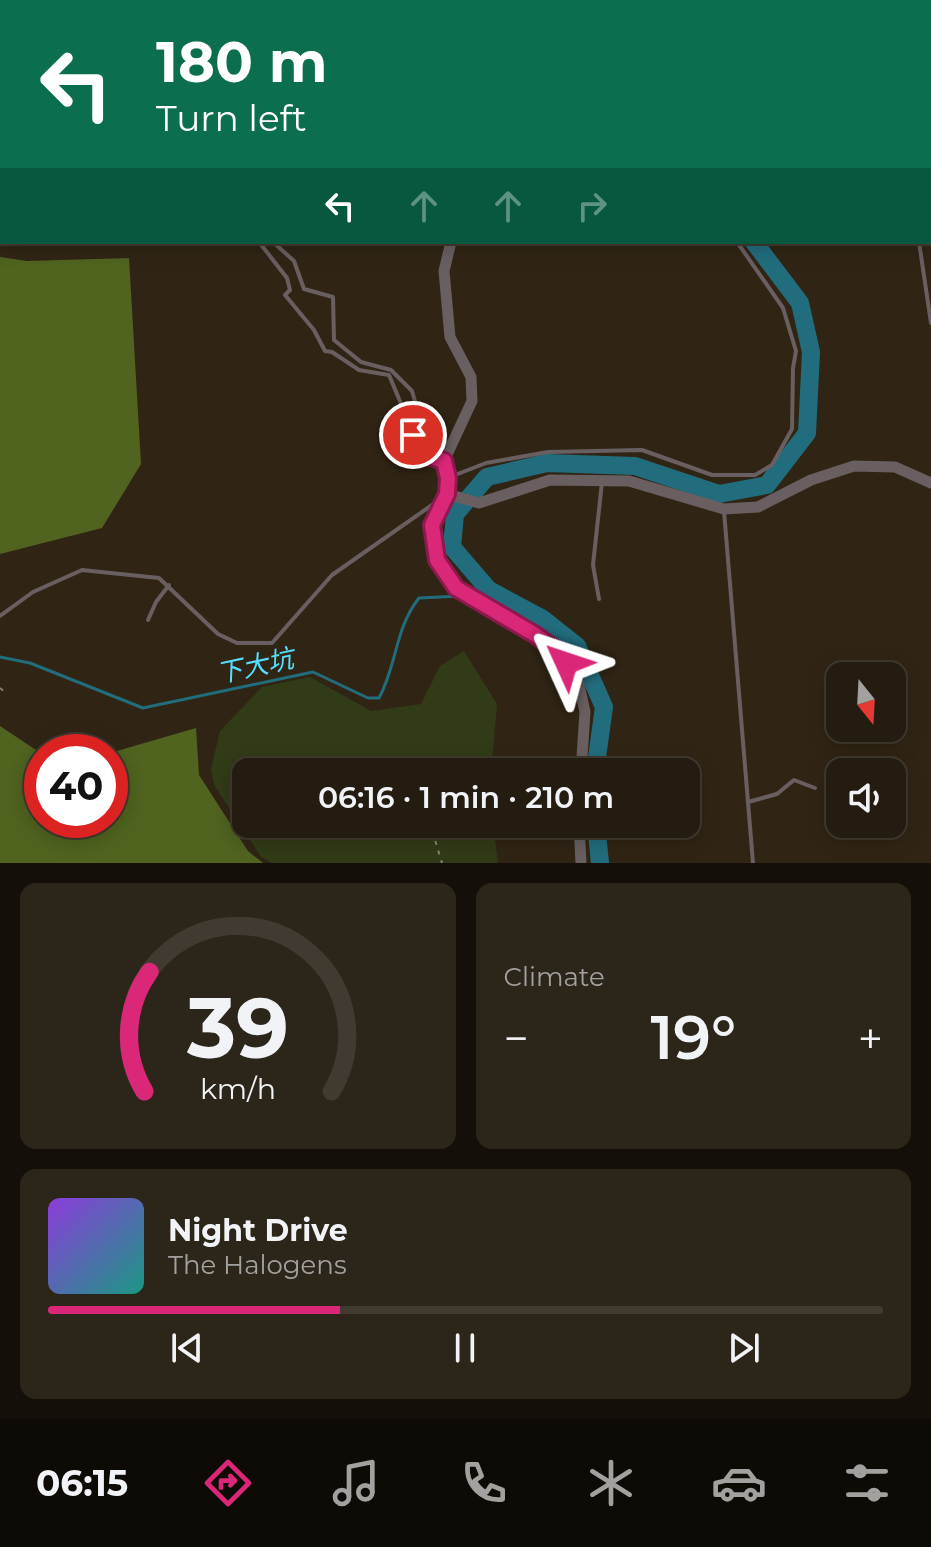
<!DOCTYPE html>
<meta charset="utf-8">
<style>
body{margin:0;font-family:Montserrat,"Noto Sans TC",sans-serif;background:#2c2519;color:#f1f3f6;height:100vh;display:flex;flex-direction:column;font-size:30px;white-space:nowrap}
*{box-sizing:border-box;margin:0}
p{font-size:26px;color:#a3a19f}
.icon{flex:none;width:44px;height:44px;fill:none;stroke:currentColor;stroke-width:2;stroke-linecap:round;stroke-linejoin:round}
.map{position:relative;height:863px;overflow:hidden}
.panel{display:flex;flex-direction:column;gap:20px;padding:20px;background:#140f09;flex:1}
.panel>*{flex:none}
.banner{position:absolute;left:0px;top:0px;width:932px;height:244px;box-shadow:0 4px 20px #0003,0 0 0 2px #413a30;background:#0b6e4f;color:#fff;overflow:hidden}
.needle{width:52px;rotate:162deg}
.tools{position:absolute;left:826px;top:662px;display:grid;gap:16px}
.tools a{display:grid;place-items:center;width:80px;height:80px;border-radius:16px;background:#241c10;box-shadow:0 4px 20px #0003,0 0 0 2px #413a30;font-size:40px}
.speed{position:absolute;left:24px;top:734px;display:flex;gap:16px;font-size:40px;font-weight:700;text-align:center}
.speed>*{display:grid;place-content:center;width:104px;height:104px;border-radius:50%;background:#241c10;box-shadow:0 4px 20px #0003,0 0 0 2px #413a30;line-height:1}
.speed .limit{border:12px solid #d22;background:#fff;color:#111}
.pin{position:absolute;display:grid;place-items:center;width:68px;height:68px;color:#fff;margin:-34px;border:4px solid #fff;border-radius:50%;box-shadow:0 2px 8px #0007}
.me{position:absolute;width:88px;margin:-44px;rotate:312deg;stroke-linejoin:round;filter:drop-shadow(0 0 6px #0008)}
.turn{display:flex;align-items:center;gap:28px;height:168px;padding:0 24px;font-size:36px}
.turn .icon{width:104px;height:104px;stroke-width:2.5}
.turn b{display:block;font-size:56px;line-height:68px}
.lanes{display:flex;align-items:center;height:76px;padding:0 24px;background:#0003;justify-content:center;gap:40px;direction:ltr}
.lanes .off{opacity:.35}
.big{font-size:60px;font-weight:600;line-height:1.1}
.panel .widget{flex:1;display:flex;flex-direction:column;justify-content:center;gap:12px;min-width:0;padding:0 28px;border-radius:16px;background:#2c2519}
.panel .dial{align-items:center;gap:0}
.dial svg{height:208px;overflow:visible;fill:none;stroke:#413a30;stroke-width:7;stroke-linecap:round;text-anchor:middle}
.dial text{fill:#f1f3f6;stroke:none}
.song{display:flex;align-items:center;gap:24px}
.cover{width:96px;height:96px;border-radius:12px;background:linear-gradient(135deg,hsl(270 70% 55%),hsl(170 70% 35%))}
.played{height:8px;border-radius:4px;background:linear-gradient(90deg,#db2777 35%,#413a30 35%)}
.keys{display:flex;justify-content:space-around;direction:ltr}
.heat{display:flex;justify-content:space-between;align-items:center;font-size:44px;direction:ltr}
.panel .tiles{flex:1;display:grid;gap:20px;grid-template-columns:1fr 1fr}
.widget:last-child{grid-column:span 2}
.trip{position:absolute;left:232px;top:758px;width:468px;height:80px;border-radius:16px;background:#241c10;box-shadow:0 4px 20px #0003,0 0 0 2px #413a30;font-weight:600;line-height:80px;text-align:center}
.tabs{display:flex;height:128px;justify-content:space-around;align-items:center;background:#0e0b06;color:#a3a19f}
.tabs .icon{width:56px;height:56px}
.tabs .active{color:#db2777}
.tabs b{font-size:36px;color:#f1f3f6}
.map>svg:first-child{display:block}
.green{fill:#313b17}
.forest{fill:#50631f}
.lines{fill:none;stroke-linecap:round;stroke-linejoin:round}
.stream{stroke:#226d7d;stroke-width:3}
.river{stroke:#226d7d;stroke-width:18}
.path{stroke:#8a8174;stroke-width:2;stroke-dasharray:4 6;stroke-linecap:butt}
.service{stroke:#695f60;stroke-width:4}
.tertiary{stroke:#695f60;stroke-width:11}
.route-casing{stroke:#8e194d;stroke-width:20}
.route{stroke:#db2777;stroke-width:14}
.labels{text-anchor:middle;stroke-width:8;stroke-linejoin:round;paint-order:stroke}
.water-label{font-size:26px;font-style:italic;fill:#55dffe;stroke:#302515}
</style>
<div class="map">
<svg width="931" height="863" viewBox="0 0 931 863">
<rect width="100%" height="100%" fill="#302515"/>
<!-- green -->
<path class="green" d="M464,651l33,53 -6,68h-245v52h247l5,39h-226l-11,-6 -47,-72 -3,-16 9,-38 42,-44 48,-10 61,34 50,-7 19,-38z"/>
<!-- forest -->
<g class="forest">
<path d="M0,0l132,2h-130v137z"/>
<path d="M0,257l27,4 102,-3 12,206 -39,64 -102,26z"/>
<path d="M0,726l42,28v66h68v-67l86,-25 3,47 49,76 15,12h-263z"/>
</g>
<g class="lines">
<!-- stream -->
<g class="stream">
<path d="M481,597l22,1"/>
<path d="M0,657l30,6 113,45 170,-36 55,26h11c18,-33 16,-70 40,-100l42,-2"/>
</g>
<!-- river -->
<g class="river">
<path d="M688,2l1,-2"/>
<path d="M595,772l9,-65 -27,-61 -34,-27 -54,-29 -37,-43 3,-33 32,-37 60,-14 88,3 84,28 48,-9 40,-52 4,-81 -11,-49 -46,-61"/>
<path d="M596,824l4,39"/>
</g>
<!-- path -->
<g class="path">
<path d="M0,688l6,5"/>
<path d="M425,824l10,16 7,23"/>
</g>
<!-- service -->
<g class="service">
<path d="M886,0l1,2"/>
<path d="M303,2l1,-2"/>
<path d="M675,2l1,-2"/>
<path d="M0,147h2"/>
<path d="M259,242l28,36 3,12 -5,5 29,35 11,21 7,1 27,18 30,5 33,79 20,6"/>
<path d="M273,242l21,19 10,28 29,8 1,43 27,22 30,8 21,21 15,51 18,11"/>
<path d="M919,242l12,81"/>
<path d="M397,448l8,-29"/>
<path d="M450,477l36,-14 62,-11 94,-2 70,25h43l17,-10 20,-36 1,-61 3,-17 -13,-43 -46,-66"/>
<path d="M724,511l29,352"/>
<path d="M599,599l-6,-34 9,-83"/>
<path d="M0,616l33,-24 49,-22 77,8 59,56 19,9h35l60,-68 110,-77"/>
<path d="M148,620l8,-18 13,-17"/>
<path d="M748,802l29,-8 17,-14 21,8"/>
</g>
<!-- tertiary -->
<g class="tertiary">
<path d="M417,0v2"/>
<path d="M451,242l-7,29 6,66 21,40 1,24 -28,60 4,17 -1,16 -15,31 5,35 19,28 78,46 21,15 22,27 8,36 -4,60"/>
<path d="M447,494l32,9 71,-23 79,1 95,28 34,-2 53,-27 43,-14 41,1 36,16"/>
<path d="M579,824l2,39"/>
</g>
</g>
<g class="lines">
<defs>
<path id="route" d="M413,435l9,19 22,7 4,17 -1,16 -15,31 5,35 19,28 78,46 21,15 11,14"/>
</defs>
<!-- route casing -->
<use href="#route" class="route-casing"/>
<!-- route -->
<use href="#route" class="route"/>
</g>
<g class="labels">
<!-- water labels -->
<g class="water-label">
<text transform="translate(255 666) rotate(-12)" y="9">下大坑</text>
</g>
</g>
</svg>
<div class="tools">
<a><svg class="needle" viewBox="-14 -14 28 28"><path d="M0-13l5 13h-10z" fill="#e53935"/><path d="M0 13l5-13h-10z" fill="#a3a19f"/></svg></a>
<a><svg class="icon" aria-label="sound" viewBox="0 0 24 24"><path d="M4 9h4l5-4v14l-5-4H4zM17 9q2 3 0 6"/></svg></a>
</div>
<div class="speed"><div class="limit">40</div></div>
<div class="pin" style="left:413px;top:435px;background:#d93025"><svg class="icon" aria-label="arrive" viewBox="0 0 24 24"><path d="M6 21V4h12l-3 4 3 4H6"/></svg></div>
<svg class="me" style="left:566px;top:663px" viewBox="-20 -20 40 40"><path d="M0-17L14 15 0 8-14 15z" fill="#db2777" stroke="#fff" stroke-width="4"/></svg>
<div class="trip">06:16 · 1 min · 210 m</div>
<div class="banner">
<div class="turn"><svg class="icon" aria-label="left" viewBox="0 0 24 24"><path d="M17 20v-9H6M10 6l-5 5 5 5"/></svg><div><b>180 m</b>Turn left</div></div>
<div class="lanes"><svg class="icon" aria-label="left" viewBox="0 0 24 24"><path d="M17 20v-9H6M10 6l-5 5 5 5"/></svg><svg class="icon off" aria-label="ahead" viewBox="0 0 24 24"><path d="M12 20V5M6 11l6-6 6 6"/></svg><svg class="icon off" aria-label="ahead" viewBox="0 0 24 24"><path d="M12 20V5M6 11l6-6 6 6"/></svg><svg class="icon off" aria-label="right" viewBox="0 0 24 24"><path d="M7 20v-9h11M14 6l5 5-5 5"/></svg></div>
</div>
</div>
<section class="panel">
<div class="tiles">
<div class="widget dial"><svg viewBox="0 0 100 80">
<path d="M14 69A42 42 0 1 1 86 69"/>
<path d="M14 69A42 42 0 0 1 16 23" stroke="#db2777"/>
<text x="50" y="56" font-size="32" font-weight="700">39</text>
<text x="50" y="72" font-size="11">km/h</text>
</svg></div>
<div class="widget"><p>Climate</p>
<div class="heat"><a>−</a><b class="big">19°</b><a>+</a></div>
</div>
<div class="widget">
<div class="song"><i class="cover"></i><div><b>Night Drive</b><p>The Halogens</p></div></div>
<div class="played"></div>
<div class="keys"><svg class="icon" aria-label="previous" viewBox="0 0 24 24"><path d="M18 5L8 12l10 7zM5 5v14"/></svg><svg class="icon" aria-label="pause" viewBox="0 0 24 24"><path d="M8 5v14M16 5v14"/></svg><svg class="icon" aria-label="next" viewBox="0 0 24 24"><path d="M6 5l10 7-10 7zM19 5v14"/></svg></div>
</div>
</div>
</section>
<nav class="tabs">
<b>06:15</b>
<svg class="icon active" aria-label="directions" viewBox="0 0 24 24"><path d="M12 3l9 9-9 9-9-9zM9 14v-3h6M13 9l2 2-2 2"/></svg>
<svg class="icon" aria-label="music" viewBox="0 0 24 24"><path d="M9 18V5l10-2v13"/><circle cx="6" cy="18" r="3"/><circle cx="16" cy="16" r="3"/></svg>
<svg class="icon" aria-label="phone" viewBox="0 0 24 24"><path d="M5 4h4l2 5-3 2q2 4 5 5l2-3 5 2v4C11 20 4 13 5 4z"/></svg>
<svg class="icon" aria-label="climate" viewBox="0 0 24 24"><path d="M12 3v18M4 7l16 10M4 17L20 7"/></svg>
<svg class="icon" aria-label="car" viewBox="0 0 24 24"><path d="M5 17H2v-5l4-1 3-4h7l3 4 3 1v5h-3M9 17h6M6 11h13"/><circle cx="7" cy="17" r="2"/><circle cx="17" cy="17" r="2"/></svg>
<svg class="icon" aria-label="filters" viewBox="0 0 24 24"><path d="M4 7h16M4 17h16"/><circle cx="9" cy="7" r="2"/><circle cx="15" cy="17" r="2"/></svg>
</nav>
